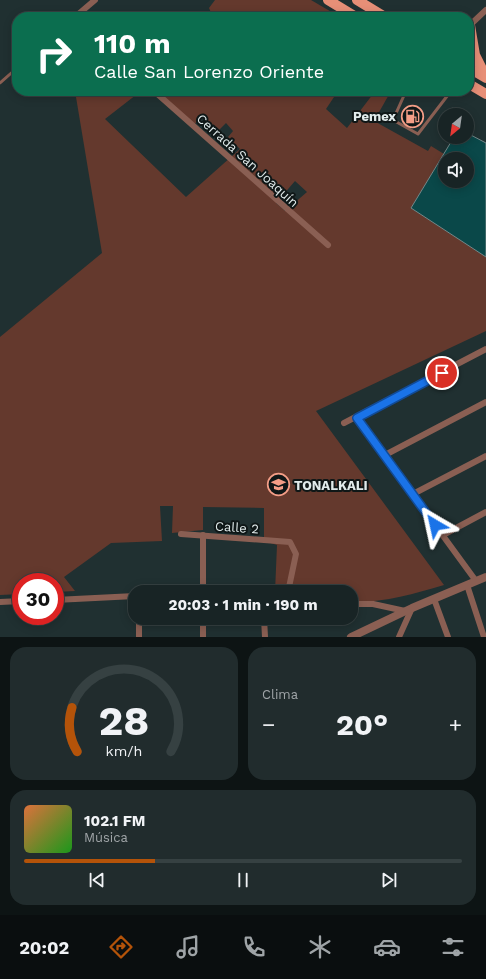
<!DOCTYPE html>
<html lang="es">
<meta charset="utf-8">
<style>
body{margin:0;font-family:"Work Sans",sans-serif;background:#212c2d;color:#f1f3f6;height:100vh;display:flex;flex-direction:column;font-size:15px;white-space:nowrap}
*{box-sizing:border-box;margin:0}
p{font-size:13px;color:#9fa4a7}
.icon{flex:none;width:22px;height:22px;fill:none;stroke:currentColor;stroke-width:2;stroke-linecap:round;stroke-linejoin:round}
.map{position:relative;height:637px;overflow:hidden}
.details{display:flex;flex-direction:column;gap:10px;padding:10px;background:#0d1414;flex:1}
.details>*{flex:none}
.hud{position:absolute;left:12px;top:12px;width:462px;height:84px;border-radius:16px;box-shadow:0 2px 10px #0003,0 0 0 1px #364142;background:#0b6e4f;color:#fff;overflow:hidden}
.needle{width:26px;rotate:209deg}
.buttons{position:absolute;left:438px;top:108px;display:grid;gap:8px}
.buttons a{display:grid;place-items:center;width:36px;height:36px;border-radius:50%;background:#182425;box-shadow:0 2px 10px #0003,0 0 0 1px #364142;font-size:20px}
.speed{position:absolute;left:12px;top:573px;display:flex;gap:8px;font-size:20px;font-weight:700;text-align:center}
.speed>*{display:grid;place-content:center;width:52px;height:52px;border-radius:50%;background:#182425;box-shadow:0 2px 10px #0003,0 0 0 1px #364142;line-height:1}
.speed .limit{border:6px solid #d22;background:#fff;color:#111}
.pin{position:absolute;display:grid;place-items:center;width:34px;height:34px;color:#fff;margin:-17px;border:2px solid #fff;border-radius:50%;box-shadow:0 1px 4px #0007}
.me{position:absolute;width:44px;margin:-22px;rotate:324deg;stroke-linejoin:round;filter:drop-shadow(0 0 3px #0008)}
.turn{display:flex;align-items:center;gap:14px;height:84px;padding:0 16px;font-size:18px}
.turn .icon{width:52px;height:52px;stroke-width:2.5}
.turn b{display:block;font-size:28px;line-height:34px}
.big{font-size:30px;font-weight:700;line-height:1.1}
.details .card{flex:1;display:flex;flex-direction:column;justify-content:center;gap:6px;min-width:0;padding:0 14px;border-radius:16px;background:#212c2d}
.details .dial{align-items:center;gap:0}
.dial svg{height:104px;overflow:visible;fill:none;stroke:#364142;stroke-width:7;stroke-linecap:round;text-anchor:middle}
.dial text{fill:#f1f3f6;stroke:none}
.song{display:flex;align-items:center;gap:12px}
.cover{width:48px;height:48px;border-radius:6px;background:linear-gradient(135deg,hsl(20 70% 55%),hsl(120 70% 35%))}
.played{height:4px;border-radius:2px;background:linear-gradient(90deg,#b45309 30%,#364142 30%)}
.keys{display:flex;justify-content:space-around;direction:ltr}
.heat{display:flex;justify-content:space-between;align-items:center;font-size:22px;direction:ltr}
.details .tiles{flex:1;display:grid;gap:10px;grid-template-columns:1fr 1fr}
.card:last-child{grid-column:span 2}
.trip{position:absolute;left:128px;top:585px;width:230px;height:40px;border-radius:16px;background:#182425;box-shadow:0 2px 10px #0003,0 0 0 1px #364142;font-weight:700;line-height:40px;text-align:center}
.tabs{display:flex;height:64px;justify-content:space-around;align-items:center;background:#0a0e0f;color:#9fa4a7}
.tabs .icon{width:28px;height:28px}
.tabs .current{color:#b45309}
.tabs b{font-size:18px;color:#f1f3f6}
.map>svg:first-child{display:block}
.green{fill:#64392d;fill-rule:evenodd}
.building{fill:#0a4849;stroke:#758889;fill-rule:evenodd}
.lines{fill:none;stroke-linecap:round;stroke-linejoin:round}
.service{stroke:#8a5f53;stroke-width:3}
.minor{stroke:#8a5f53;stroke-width:6}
.tertiary{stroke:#8a5f53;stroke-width:8}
.primary{stroke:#e78f77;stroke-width:10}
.route-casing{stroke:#114b97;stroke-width:10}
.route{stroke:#1a73e8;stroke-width:7}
.labels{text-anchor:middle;stroke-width:4;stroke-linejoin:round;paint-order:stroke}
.poi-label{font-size:13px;font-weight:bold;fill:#e1ebeb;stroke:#0f1717;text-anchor:end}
.street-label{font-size:13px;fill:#e1ebeb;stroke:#0f1717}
</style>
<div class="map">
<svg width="486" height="637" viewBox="0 0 486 637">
<rect width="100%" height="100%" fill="#203031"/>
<!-- green -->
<g class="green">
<path d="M215,0h96l29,17h-127l-4,-9z"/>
<path d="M75,91h66l-36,28 81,78 54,-48 -12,-12 5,-6 -7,-8 -7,7 -17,-14 -10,11 -40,-36h10l4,5 6,-5h166l-12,18 21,19 26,-34 -2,-3h20l-17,30 54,30 3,-5 13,8 -33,54 75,49v74l-170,80 128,174c-31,9 -61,18 -93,17v-10h-76l2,-47 -13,-4v-33l-61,-1v23l-31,3 1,-27h-13l2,35 -51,2 -47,34 11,14 -20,1v-10h-34v12l-21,1v-258l102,-84zM295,181l12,11 -22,19 -9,-8z"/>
</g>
<!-- building -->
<g class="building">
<path d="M452,108l13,7h-17z"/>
<path d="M467,133l19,10v114l-75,-49 43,-71h13zM445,159h22v22h-22z"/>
</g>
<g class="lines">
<!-- service -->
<g class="service">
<path d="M0,83l17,-15"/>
<path d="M406,91l-13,29 25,14 33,-43"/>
</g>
<!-- minor -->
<g class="minor">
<path d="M75,17l20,-17"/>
<path d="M469,26l17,-16"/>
<path d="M154,91l174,154"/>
<path d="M357,418l119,163"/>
<path d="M344,423l142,-74"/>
<path d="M385,455l101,-53"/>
<path d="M413,494l73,-38"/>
<path d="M181,534l109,8 6,12 -8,38"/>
<path d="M203,535v57"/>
<path d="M443,535l43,-23"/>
<path d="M467,585l17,52"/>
<path d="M434,599l14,38"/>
<path d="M55,600l80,-4"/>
<path d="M0,602l21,-1"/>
<path d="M351,604h22l32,7"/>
<path d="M139,618v19"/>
<path d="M264,618l1,19"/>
<path d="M203,637v-19"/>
<path d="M399,637l13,-29"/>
</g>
<!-- tertiary -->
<path class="tertiary" d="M351,637l61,-29 74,-31"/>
<!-- primary -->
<g class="primary">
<path d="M328,0l28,17"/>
<path d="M357,0l28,17"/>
<path d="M470,25l5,30 11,22"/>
<path d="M469,68l17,10"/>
<path d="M469,84l17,10"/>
</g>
</g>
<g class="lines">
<defs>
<path id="route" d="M435,525l-78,-107 85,-45"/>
</defs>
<!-- route casing -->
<use href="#route" class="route-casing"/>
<!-- route -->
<use href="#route" class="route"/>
</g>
<!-- icons -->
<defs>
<symbol id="fuel-ring" viewBox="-11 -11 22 22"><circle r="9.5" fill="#0f1717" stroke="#f49e87" stroke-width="1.5"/><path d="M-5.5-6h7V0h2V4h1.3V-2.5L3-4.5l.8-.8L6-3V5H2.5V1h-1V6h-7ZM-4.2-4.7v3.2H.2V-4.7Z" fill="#f49e87"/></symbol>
<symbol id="school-ring" viewBox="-11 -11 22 22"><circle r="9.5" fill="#0f1717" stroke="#f49e87" stroke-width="1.5"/><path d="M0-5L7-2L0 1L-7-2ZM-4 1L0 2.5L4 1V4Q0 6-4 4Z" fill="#f49e87"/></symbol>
</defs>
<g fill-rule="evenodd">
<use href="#fuel-ring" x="400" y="104" width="25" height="25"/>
<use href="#school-ring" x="266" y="472" width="25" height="25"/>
</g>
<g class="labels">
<!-- poi labels -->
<g class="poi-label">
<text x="396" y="121">Pemex</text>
<text x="294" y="490" text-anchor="start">TONALKALI</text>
</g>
<!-- street labels -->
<g class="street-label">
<text transform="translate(248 160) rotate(42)" y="5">Cerrada San Joaquín</text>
<text transform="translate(237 527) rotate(4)" y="5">Calle 2</text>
</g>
</g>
</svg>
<div class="buttons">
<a><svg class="needle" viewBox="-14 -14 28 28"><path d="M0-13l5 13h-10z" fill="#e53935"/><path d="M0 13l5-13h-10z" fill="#9fa4a7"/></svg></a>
<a><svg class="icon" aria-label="sound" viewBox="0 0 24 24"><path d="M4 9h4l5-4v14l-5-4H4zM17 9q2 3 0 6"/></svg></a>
</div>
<div class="speed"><div class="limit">30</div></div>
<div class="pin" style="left:442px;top:373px;background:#d93025"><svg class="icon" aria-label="arrive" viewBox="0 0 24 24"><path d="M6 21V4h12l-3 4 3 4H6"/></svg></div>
<svg class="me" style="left:435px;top:525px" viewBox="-20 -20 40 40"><path d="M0-17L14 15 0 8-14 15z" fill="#1a73e8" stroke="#fff" stroke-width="4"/></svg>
<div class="trip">20:03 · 1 min · 190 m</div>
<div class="hud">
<div class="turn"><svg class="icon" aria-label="right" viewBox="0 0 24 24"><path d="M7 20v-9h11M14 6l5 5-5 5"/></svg><div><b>110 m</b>Calle San Lorenzo Oriente</div></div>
</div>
</div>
<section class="details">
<div class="tiles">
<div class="card dial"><svg viewBox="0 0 100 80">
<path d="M14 69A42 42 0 1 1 86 69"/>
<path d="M14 69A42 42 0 0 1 10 35" stroke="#b45309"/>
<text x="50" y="56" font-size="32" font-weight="700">28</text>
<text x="50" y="72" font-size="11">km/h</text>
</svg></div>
<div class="card"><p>Clima</p>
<div class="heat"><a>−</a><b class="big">20°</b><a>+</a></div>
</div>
<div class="card">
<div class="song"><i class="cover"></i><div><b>102.1 FM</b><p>Música</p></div></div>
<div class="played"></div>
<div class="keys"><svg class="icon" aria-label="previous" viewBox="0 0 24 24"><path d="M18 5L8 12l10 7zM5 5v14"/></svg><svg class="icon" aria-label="pause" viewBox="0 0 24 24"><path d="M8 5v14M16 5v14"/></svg><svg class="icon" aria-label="next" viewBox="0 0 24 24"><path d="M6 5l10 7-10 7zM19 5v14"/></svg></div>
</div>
</div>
</section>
<nav class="tabs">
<b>20:02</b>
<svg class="icon current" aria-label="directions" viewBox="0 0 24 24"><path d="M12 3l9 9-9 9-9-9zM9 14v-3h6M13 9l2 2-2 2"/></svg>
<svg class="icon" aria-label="music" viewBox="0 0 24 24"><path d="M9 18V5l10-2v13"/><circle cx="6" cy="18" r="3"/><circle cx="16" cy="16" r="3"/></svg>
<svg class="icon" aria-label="phone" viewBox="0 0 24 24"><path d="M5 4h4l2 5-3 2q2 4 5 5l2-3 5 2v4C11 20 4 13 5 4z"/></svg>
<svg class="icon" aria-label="climate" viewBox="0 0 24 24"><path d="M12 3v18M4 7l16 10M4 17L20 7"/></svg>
<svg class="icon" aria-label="car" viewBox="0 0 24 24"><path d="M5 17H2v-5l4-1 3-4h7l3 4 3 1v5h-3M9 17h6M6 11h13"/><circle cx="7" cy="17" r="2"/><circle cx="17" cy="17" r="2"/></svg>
<svg class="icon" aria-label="filters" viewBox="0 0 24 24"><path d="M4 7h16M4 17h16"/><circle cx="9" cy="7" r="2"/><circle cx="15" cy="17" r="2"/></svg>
</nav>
